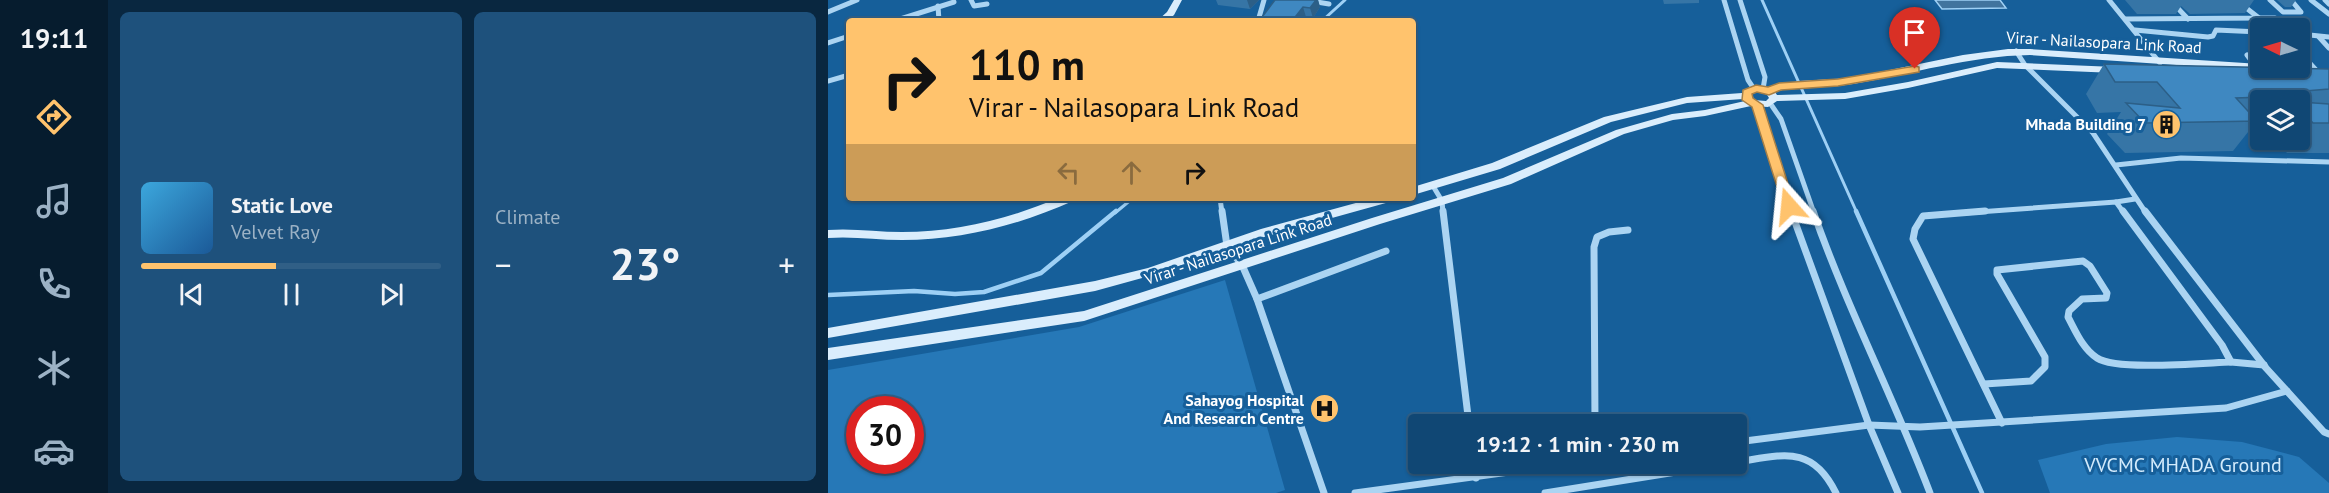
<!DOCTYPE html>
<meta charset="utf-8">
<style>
body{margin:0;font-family:"PT Sans",sans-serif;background:#1e517c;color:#f1f3f6;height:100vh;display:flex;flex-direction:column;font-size:22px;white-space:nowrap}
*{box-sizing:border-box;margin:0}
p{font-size:20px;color:#9cb2c5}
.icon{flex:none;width:33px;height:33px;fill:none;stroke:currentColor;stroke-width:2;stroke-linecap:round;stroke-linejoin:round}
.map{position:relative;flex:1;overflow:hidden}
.sheet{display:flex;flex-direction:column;gap:12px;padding:12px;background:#092740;width:720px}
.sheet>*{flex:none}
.guide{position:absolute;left:18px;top:18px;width:570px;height:183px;border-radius:6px;box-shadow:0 2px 4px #0004,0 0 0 2px #305f86;background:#ffc36d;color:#111;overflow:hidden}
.needle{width:39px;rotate:275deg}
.fabs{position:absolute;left:1422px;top:18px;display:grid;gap:12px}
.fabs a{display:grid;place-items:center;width:60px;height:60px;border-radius:6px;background:#104774;box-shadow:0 2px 4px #0004,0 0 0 2px #305f86;font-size:30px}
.speed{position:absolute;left:18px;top:396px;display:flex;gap:12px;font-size:30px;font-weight:700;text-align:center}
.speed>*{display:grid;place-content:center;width:78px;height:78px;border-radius:50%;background:#104774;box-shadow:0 2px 4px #0004,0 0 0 2px #305f86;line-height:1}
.speed .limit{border:9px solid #d22;background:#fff;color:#111}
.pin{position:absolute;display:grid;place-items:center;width:51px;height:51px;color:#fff;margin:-62px -26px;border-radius:50% 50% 50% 0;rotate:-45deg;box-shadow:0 0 6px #0007}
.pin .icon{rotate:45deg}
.me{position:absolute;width:66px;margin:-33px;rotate:342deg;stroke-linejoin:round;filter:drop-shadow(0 0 4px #0008)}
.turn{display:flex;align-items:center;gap:21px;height:126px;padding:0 24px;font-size:27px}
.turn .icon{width:78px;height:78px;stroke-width:2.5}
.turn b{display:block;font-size:42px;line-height:51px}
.lanes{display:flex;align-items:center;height:57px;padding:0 24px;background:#0003;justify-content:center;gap:30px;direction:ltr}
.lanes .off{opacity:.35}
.big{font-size:45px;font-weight:700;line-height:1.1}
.sheet .tile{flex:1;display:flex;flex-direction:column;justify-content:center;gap:9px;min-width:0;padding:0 21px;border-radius:9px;background:#1e517c}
.song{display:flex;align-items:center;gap:18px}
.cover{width:72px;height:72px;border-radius:9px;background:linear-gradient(135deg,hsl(200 70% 55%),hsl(210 70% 35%))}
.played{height:6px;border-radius:3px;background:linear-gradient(90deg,#ffc36d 45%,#305f86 45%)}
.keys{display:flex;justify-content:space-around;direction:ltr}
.heat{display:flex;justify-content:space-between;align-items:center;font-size:33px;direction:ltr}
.sheet .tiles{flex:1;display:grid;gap:12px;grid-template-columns:repeat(2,1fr)}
.trip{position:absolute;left:580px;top:414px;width:339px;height:60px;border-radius:6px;background:#104774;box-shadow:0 2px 4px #0004,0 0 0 2px #305f86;font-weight:700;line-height:60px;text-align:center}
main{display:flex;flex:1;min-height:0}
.tab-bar{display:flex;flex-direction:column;width:108px;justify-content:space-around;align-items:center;background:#061c2e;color:#9cb2c5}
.tab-bar .icon{width:42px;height:42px}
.tab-bar .current{color:#ffc36d}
.tab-bar b{font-size:27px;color:#f1f3f6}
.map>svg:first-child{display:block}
.green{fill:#2678b7;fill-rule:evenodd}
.water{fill:#41749e;stroke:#9ed0f5;stroke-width:1.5}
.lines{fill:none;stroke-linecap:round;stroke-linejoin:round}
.stream-far1{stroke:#9ed0f5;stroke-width:3}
.stream{stroke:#9ed0f5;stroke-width:4.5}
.street-far1{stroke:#abd4f2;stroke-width:5}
.street{stroke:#abd4f2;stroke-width:7}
.secondary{fill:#daedfc;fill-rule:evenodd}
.wall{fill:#3675a6}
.shaded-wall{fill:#2c5f87}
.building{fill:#3f88c1;stroke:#2c5f87;stroke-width:1.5}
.route{fill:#ffc36d;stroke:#a67f47;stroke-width:1.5}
.labels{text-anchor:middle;stroke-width:6;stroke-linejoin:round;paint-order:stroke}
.street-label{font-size:16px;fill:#fff;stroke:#165f9a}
.poi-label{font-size:16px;font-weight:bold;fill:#fff;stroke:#165f9a;text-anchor:end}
.near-park-label{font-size:20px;fill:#d3ebfc;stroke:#165f9a}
</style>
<main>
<nav class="tab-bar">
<b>19:11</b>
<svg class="icon current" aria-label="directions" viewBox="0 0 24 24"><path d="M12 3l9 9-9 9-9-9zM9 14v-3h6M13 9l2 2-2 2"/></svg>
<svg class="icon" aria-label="music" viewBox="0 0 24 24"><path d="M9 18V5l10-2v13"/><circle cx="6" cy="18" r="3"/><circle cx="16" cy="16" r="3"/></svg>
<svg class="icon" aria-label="phone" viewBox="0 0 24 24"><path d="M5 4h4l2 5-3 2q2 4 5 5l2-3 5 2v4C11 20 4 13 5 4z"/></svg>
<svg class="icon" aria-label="climate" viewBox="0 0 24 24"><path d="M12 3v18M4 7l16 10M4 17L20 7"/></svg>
<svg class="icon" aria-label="car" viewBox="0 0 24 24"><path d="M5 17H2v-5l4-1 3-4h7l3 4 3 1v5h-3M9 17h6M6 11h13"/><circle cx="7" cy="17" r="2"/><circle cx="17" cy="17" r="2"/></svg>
</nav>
<section class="sheet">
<div class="tiles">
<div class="tile">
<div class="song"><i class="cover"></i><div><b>Static Love</b><p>Velvet Ray</p></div></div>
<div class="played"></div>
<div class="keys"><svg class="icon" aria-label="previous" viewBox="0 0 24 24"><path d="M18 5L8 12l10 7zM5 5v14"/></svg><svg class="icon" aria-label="pause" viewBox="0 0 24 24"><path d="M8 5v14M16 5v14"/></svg><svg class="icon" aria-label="next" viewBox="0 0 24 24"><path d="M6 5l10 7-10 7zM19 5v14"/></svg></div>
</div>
<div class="tile"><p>Climate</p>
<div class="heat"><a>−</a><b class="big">23°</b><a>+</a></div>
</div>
</div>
</section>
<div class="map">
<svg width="1501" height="493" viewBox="0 0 1501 493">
<rect width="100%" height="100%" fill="#165f9a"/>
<!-- green -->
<g class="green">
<path d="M397,280l60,210 -9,3h-448v-123l251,-43zM32,410h50v50h-50z"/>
<path d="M1349,437l65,5 57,15 30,26v10h-279l-12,-33 68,-16z"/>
</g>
<!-- water -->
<path class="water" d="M1107,0h65l6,8 -64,1z"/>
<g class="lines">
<!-- stream-far1 -->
<g class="stream-far1">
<path d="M934,0l95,213"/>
<path d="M494,21l23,-21"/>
<path d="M287,213l18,-15"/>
</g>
<!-- stream -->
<g class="stream">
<path d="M1028,211l126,282"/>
<path d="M0,295l86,-4 41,3 29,-2 57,-19 75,-62"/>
</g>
<!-- street-far1 -->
<g class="street-far1">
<path d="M143,0l3,6 13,-2"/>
<path d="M477,0l24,4"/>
<path d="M896,0l24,80 6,9"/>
<path d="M912,0l25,77 -2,12"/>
<path d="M1281,0l51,63"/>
<path d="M1342,0l18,19"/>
<path d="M1442,0l13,12h18l-10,-12"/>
<path d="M1483,0l18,14"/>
<path d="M1497,0l4,4"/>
<path d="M110,6l1,15"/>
<path d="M0,12l29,-12"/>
<path d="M1431,18h16"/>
<path d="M1297,19l134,-1 -23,-18"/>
<path d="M66,21l60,-19"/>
<path d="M430,21l6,-21"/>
<path d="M1307,30l73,7 5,-1 3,-6 44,2"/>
<path d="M1472,34l29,3"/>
<path d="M1491,37l10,11"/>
<path d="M0,43l21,-7"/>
<path d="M1188,51l9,14 68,68 53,80"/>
<path d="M1419,55l9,12"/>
<path d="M1477,58l11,12"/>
<path d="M0,81l21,-6"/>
<path d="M942,103l11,16 33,94"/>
<path d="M929,105l35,108"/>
<path d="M1288,165l65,-7 148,4"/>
<path d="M605,186l9,15 1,12"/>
<path d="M392,198l2,15"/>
<path d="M1288,202l19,-3"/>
<path d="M1136,213l152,-11 8,11"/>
</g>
<!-- street -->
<g class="street">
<path d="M394,211l5,35 15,19 15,34 67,194"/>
<path d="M615,211l26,213"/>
<path d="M963,211l78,214 29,68"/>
<path d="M985,211c34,97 81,187 117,282"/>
<path d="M1157,211l-62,5 -8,13 -2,10 89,184"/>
<path d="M1317,211l121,157 58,64 5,2"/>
<path d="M429,299l129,-48"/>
<path d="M1403,362l33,3"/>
<path d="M1156,384l47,-3 14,-14v-10l-48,-83v-4l86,-9 7,5 17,27 -1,5 -24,1 -13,12 -1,6c8,15 15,32 29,41 19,13 107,5 134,4l-9,-17 -99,-134"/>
<path d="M767,424l-1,-177 3,-10 12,-5 19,-2"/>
<path d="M909,442l132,-17 51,2 306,-19 61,-17"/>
<path d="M909,462c46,-7 75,-18 99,31"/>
<path d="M646,464l2,14"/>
<path d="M527,493l213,-29"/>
<path d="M717,493l181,-29"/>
</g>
<!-- secondary -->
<g class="secondary">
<path d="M346,0h8l-8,15 -7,6h-10l10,-9z"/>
<path d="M1180,49h22l230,15v4l39,1 -5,3 -29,-1 -235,-16c-61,1 -118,19 -177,29 -26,4 -53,0 -78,8l2,3 68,-2 63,-11 89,-20 118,5 5,3 -5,3 -118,-5 -89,20 -63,11 -68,2 -9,6 -17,-1 -46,10 -32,4 -49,14 -113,50 -131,40 -296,97 -256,39v-12l256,-37 288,-93 131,-40 113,-48 56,-16 33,-4 40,-9 -2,-2 -56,4 -76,19 -111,47 -87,26v-8l79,-24 112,-46 83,-20 55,-4 1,-3 13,-5 13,3 30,-7 52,-3 112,-23zM929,91l9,2 3,5 -3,3 -12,-1 -2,-6z"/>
<path d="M230,198h17l-2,3c-54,24 -111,39 -171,39 -25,0 -49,-4 -74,-2v-8c25,-2 49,2 74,2 54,0 107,-13 156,-34z"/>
<path d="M546,198h21l-2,3 -129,36 -111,38 -58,16 -267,47v-10l267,-47 53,-13 113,-39z"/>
</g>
</g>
<!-- wall -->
<g class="wall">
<path d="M388,0h43l-9,9 -32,-4z"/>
<path d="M447,0h43l2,7 -7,11 -7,-1 -3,4h-44z"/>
<path d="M835,0h36v3l-35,1z"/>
<path d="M1297,0h129l-9,13 -55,1 -9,-8 -5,8h-39z"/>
<path d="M1449,0h19l-5,7h-6z"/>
<path d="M1276,64l225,5v84h-42l-12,-13h25v-40h-40v27h-8l-19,24 -108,2 -18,-19 14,-22 -24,1 -11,-19z"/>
</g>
<!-- shaded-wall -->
<g class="shaded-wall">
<path d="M419,0h12l-9,9z"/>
<path d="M488,0h2l2,7 -7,11 -3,-10z"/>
<path d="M475,7l3,10 -3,4h-11z"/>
</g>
<!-- building -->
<g class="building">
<path d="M447,0h41l-6,8 -7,-1 -11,14h-33z"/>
<path d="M1276,64l225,5v20l-36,3v4l-57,2 21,23 -112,2 -19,-20 54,5 -23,-26h-42z"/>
<path d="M1472,102l29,2v19h-16l-13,-14z"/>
</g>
<!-- route -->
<path class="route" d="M1087,66l4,1v5l-81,14 -57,4 -12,5 -12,-3 -5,2 1,4 10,7 32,101 -2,3h-9l-32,-102 -10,-7 1,-10 13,-5 12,2 11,-4 59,-4z"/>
<!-- icons -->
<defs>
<symbol id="building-disc" viewBox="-11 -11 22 22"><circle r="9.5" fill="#ffc36d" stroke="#165f9a"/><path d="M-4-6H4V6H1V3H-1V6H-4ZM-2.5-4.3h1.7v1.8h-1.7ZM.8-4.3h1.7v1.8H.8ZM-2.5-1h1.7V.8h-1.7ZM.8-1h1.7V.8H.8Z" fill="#111"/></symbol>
<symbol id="hospital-disc" viewBox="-11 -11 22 22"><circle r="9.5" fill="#ffc36d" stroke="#165f9a"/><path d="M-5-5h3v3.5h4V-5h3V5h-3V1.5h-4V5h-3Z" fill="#111"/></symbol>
</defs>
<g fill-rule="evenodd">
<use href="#building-disc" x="1322" y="108" width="33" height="33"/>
<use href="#hospital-disc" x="480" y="392" width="33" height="33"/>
</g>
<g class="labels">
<!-- street labels -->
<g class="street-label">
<text transform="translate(1276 42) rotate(3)" y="6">Virar - Nailasopara Link Road</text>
<text transform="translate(410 249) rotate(-18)" y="6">Virar - Nailasopara Link Road</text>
</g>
<!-- poi labels -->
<g class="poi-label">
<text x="1318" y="130">Mhada Building 7</text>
<text x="476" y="406">Sahayog Hospital<tspan x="476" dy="18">And Research Centre</tspan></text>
</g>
<!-- near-park labels -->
<g class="near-park-label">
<text x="1355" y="472">VVCMC MHADA Ground</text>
</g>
</g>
</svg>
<div class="fabs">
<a><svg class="needle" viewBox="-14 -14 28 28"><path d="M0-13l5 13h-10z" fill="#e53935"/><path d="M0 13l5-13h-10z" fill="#9cb2c5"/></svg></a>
<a><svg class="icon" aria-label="layers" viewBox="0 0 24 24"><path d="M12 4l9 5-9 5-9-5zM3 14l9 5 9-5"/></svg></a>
</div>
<div class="speed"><div class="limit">30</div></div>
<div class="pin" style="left:1087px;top:69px;background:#d93025"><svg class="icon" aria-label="arrive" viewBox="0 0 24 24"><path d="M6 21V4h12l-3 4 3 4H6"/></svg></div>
<svg class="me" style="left:961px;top:206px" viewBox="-20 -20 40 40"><path d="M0-17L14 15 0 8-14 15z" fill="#ffc36d" stroke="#fff" stroke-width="4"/></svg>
<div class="trip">19:12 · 1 min · 230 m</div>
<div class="guide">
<div class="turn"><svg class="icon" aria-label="right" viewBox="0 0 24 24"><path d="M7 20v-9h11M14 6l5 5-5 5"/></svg><div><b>110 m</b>Virar - Nailasopara Link Road</div></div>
<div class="lanes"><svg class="icon off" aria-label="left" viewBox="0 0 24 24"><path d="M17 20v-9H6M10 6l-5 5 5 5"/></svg><svg class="icon off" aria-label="ahead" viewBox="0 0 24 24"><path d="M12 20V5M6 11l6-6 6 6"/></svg><svg class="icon" aria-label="right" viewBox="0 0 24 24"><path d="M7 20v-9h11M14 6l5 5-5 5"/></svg></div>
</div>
</div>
</main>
